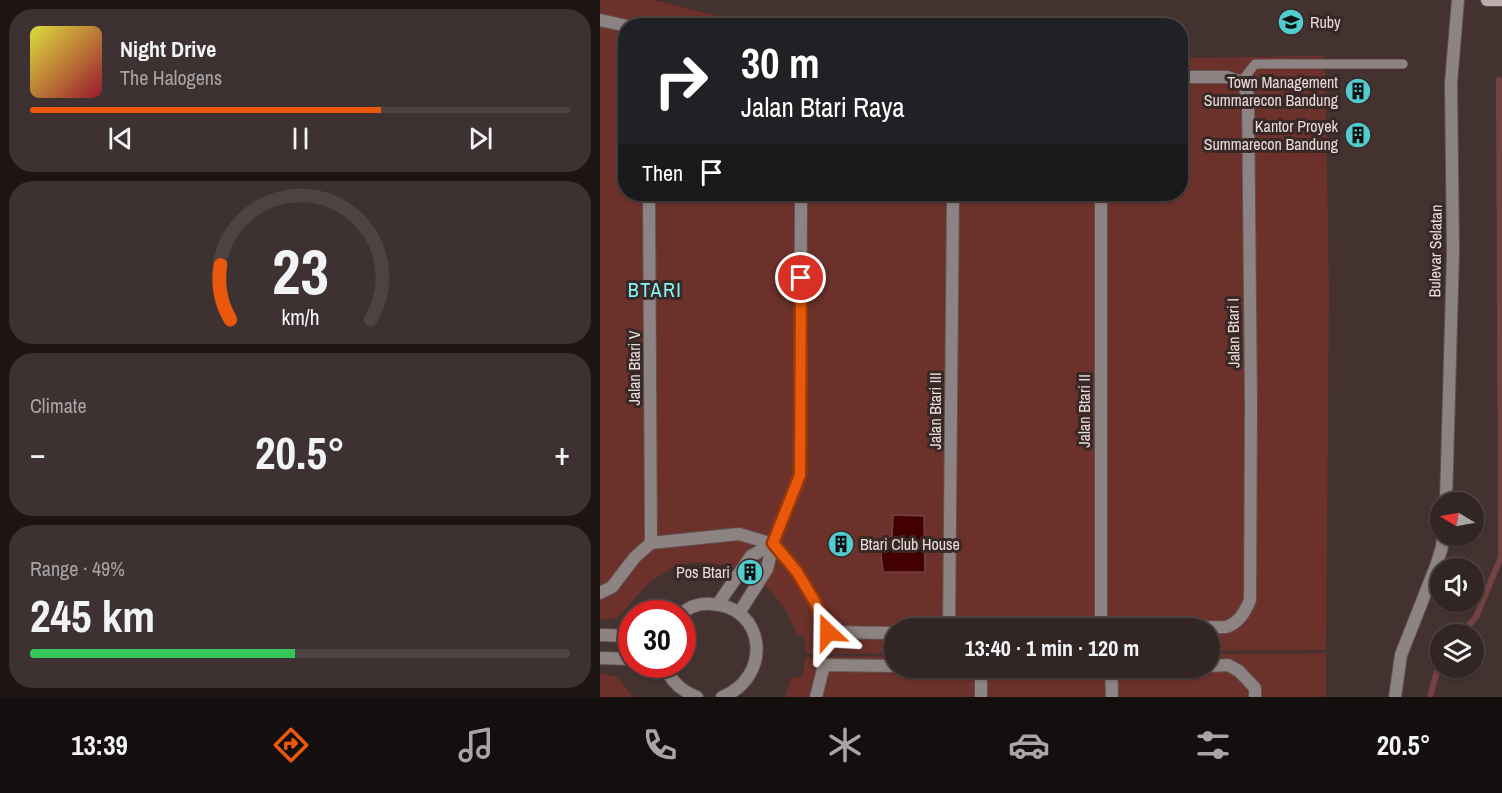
<!DOCTYPE html>
<meta charset="utf-8">
<style>
body{margin:0;font-family:"Archivo Narrow",sans-serif;background:#3d3231;color:#f1f3f6;height:100vh;display:flex;flex-direction:column;font-size:22px;white-space:nowrap}
*{box-sizing:border-box;margin:0}
p{font-size:20px;color:#a8a5a6}
.icon{flex:none;width:33px;height:33px;fill:none;stroke:currentColor;stroke-width:2;stroke-linecap:round;stroke-linejoin:round}
.map{position:relative;flex:1;overflow:hidden}
.sheet{display:flex;flex-direction:column;gap:9px;padding:9px;background:#1c1514;width:600px}
.sheet>*{flex:none}
.banner{position:absolute;left:18px;top:18px;width:570px;height:183px;border-radius:24px;box-shadow:0 2px 4px #0004,0 0 0 2px #4d4341;background:#202124;color:#fff;overflow:hidden}
.needle{width:39px;rotate:280deg}
.buttons{position:absolute;left:830px;top:492px;display:grid;gap:12px}
.buttons a{display:grid;place-items:center;width:54px;height:54px;border-radius:50%;background:#322624;box-shadow:0 2px 4px #0004,0 0 0 2px #4d4341;font-size:30px}
.speed{position:absolute;left:18px;top:600px;display:flex;gap:12px;font-size:30px;font-weight:700;text-align:center}
.speed>*{display:grid;place-content:center;width:78px;height:78px;border-radius:50%;background:#322624;box-shadow:0 2px 4px #0004,0 0 0 2px #4d4341;line-height:1}
.speed .limit{border:9px solid #d22;background:#fff;color:#111}
.pin{position:absolute;display:grid;place-items:center;width:51px;height:51px;color:#fff;margin:-26px;border:3px solid #fff;border-radius:50%;box-shadow:0 2px 6px #0007}
.me{position:absolute;width:66px;margin:-33px;rotate:337deg;stroke-linejoin:round;filter:drop-shadow(0 0 4px #0008)}
.turn{display:flex;align-items:center;gap:21px;height:126px;padding:0 24px;font-size:27px}
.turn .icon{width:78px;height:78px;stroke-width:2.5}
.turn b{display:block;font-size:42px;line-height:51px}
.then{display:flex;align-items:center;height:57px;padding:0 24px;background:#0003;gap:12px;font-size:22px}
.big{font-size:45px;font-weight:700;line-height:1.1}
.sheet .tile{flex:1;display:flex;flex-direction:column;justify-content:center;gap:9px;min-width:0;padding:0 21px;border-radius:24px;background:#3d3231}
.sheet .dial{align-items:center;gap:0}
.dial svg{height:156px;overflow:visible;fill:none;stroke:#4d4341;stroke-width:7;stroke-linecap:round;text-anchor:middle}
.dial text{fill:#f1f3f6;stroke:none}
.song{display:flex;align-items:center;gap:18px}
.cover{width:72px;height:72px;border-radius:9px;background:linear-gradient(135deg,hsl(60 70% 55%),hsl(350 70% 35%))}
.played{height:6px;border-radius:3px;background:linear-gradient(90deg,#ea580c 65%,#4d4341 65%)}
.keys{display:flex;justify-content:space-around;direction:ltr}
.heat{display:flex;justify-content:space-between;align-items:center;font-size:33px;direction:ltr}
.charge{height:9px;border-radius:4px;background:linear-gradient(90deg,#34c759 49%,#4d4341 0)}
.trip{position:absolute;left:284px;top:618px;width:336px;height:60px;border-radius:30px;background:#322624;box-shadow:0 2px 4px #0004,0 0 0 2px #4d4341;font-weight:700;line-height:60px;text-align:center}
.dock{display:flex;height:96px;justify-content:space-around;align-items:center;background:#140f0e;color:#a8a5a6}
.dock .icon{width:42px;height:42px}
.dock .on{color:#ea580c}
.dock b{font-size:27px;color:#f1f3f6}
main{display:flex;flex:1;min-height:0}
.map>svg:first-child{display:block}
.green{fill:#6c312b}
.water{fill:#430002;stroke:#744243;stroke-width:1.5}
.lines{fill:none;stroke-linecap:round;stroke-linejoin:round}
.stream{stroke:#744243;stroke-width:6}
.service-casing{stroke:#61514f;stroke-width:10}
.minor-casing{stroke:#61514f;stroke-width:14}
.tertiary-casing{stroke:#61514f;stroke-width:14}
.secondary-casing{stroke:#61514f;stroke-width:14}
.service{stroke:#8c8382;stroke-width:9}
.minor{stroke:#8c8382;stroke-width:12}
.tertiary{stroke:#8c8382;stroke-width:12}
.secondary{stroke:#bcaeac;stroke-width:12}
.route-casing{stroke:#983908;stroke-width:15}
.route{stroke:#ea580c;stroke-width:10}
.labels{text-anchor:middle;stroke-width:6;stroke-linejoin:round;paint-order:stroke}
.poi-label{font-size:16px;fill:#e7dcdb;stroke:#382826;text-anchor:end}
.street-label{font-size:16px;fill:#e7dcdb;stroke:#382826}
.quarter-label{font-size:20px;letter-spacing:1.5px;fill:#86f2f4;stroke:#382826}
</style>
<main>
<section class="sheet">
<div class="tile">
<div class="song"><i class="cover"></i><div><b>Night Drive</b><p>The Halogens</p></div></div>
<div class="played"></div>
<div class="keys"><svg class="icon" aria-label="previous" viewBox="0 0 24 24"><path d="M18 5L8 12l10 7zM5 5v14"/></svg><svg class="icon" aria-label="pause" viewBox="0 0 24 24"><path d="M8 5v14M16 5v14"/></svg><svg class="icon" aria-label="next" viewBox="0 0 24 24"><path d="M6 5l10 7-10 7zM19 5v14"/></svg></div>
</div>
<div class="tile dial"><svg viewBox="0 0 100 80">
<path d="M14 69A42 42 0 1 1 86 69"/>
<path d="M14 69A42 42 0 0 1 9 41" stroke="#ea580c"/>
<text x="50" y="56" font-size="32" font-weight="700">23</text>
<text x="50" y="72" font-size="11">km/h</text>
</svg></div>
<div class="tile"><p>Climate</p>
<div class="heat"><a>−</a><b class="big">20.5°</b><a>+</a></div>
</div>
<div class="tile"><p>Range · 49%</p><b class="big">245 km</b><div class="charge"></div></div>
</section>
<div class="map">
<svg width="902" height="697" viewBox="0 0 902 697">
<rect width="100%" height="100%" fill="#433230"/>
<!-- green -->
<g class="green">
<path d="M0,0h54l99,25 -127,1v168h554l1,-136 144,-2 4,236 -3,358 -117,1v-23h-315v25l-88,1 -2,-18 -7,-1 -11,-25 -16,-20 -29,-21 -14,-4 -29,-3 -23,4 -25,16 -32,35 -18,3z"/>
<path d="M726,653v44h-541l7,-20h10l4,-20 88,-1v12h315v-14z"/>
<path d="M0,673l18,4 15,20h-33z"/>
</g>
<!-- water -->
<path class="water" d="M293,515l31,1 1,56h-42c-1,-14 -7,-31 9,-36z"/>
<g class="lines">
<!-- stream -->
<g class="stream">
<path d="M861,634l15,-17 25,-60 -2,-477"/>
<path d="M830,697l10,-37"/>
</g>
<defs>
<path id="service" d="M641,82l14,-18h148"/>
<g id="minor">
<path d="M0,20l27,6"/>
<path d="M49,194l2,349"/>
<path d="M846,502l7,-250 -2,-169 7,-83"/>
<path d="M0,593l12,-6 23,-30 16,-14 88,-9 34,10 24,28 18,30 13,30 66,1"/>
<path d="M118,604l33,-48 22,-12"/>
<path d="M139,613l28,-44 6,-25 27,-69 1,-281"/>
<path d="M349,628l4,-434"/>
<path d="M494,628l132,-1c13,-4 19,-15 24,-27l1,-196 -3,-309 -7,-13 -14,-5h-47"/>
<path d="M501,628v-434"/>
<path d="M609,666l19,-1 11,6 16,17v9"/>
<path d="M381,668v29"/>
<path d="M482,668h43"/>
<path d="M511,668l1,29"/>
<path d="M216,697l8,-32 70,1"/>
<path d="M795,697l6,-42 35,-89 6,-19 1,-11"/>
</g>
<g id="tertiary">
<path d="M81,614c8,-7 19,-11 30,-10 55,2 62,73 11,93"/>
<path d="M0,635l32,1"/>
<path d="M0,658l32,1"/>
<path d="M64,664c6,17 17,27 33,33"/>
</g>
<path id="secondary" d="M887,0h15"/>
</defs>
<!-- service casing -->
<use href="#service" class="service-casing"/>
<!-- minor casing -->
<use href="#minor" class="minor-casing"/>
<!-- tertiary casing -->
<use href="#tertiary" class="tertiary-casing"/>
<!-- secondary casing -->
<use href="#secondary" class="secondary-casing"/>
<!-- service -->
<use href="#service" class="service"/>
<!-- minor -->
<use href="#minor" class="minor"/>
<!-- tertiary -->
<use href="#tertiary" class="tertiary"/>
<!-- secondary -->
<use href="#secondary" class="secondary"/>
</g>
<g class="lines">
<defs>
<path id="route" d="M201,278l-1,197 -27,68 24,29 18,30 13,30"/>
</defs>
<!-- route casing -->
<use href="#route" class="route-casing"/>
<!-- route -->
<use href="#route" class="route"/>
</g>
<!-- icons -->
<defs>
<symbol id="school-disc" viewBox="-11 -11 22 22"><circle r="9.5" fill="#52cdcf" stroke="#382826"/><path d="M0-5L7-2L0 1L-7-2ZM-4 1L0 2.5L4 1V4Q0 6-4 4Z" fill="#111"/></symbol>
<symbol id="building-disc" viewBox="-11 -11 22 22"><circle r="9.5" fill="#52cdcf" stroke="#382826"/><path d="M-4-6H4V6H1V3H-1V6H-4ZM-2.5-4.3h1.7v1.8h-1.7ZM.8-4.3h1.7v1.8H.8ZM-2.5-1h1.7V.8h-1.7ZM.8-1h1.7V.8H.8Z" fill="#111"/></symbol>
</defs>
<g fill-rule="evenodd">
<use href="#school-disc" x="676" y="7" width="30" height="30"/>
<use href="#building-disc" x="743" y="76" width="30" height="30"/>
<use href="#building-disc" x="743" y="120" width="30" height="30"/>
<use href="#building-disc" x="226" y="529" width="30" height="30"/>
<use href="#building-disc" x="135" y="557" width="30" height="30"/>
</g>
<g class="labels">
<!-- poi labels -->
<g class="poi-label">
<text x="710" y="28" text-anchor="start">Ruby</text>
<text x="738" y="88">Town Management<tspan x="738" dy="18">Summarecon Bandung</tspan></text>
<text x="738" y="132">Kantor Proyek<tspan x="738" dy="18">Summarecon Bandung</tspan></text>
<text x="260" y="550" text-anchor="start">Btari Club House</text>
<text x="130" y="578">Pos Btari</text>
</g>
<!-- street labels -->
<g class="street-label">
<text transform="translate(835 251) rotate(-89)" y="6">Bulevar Selatan</text>
<text transform="translate(633 333) rotate(-91)" y="6">Jalan Btari I</text>
<text transform="translate(34 368) rotate(-90)" y="6">Jalan Btari V</text>
<text transform="translate(335 411) rotate(-90)" y="6">Jalan Btari III</text>
<text transform="translate(484 411) rotate(-90)" y="6">Jalan Btari II</text>
</g>
<!-- quarter labels -->
<g class="quarter-label">
<text x="55" y="297">BTARI</text>
</g>
</g>
</svg>
<div class="buttons">
<a><svg class="needle" viewBox="-14 -14 28 28"><path d="M0-13l5 13h-10z" fill="#e53935"/><path d="M0 13l5-13h-10z" fill="#a8a5a6"/></svg></a>
<a><svg class="icon" aria-label="sound" viewBox="0 0 24 24"><path d="M4 9h4l5-4v14l-5-4H4zM17 9q2 3 0 6"/></svg></a>
<a><svg class="icon" aria-label="layers" viewBox="0 0 24 24"><path d="M12 4l9 5-9 5-9-5zM3 14l9 5 9-5"/></svg></a>
</div>
<div class="speed"><div class="limit">30</div></div>
<div class="pin" style="left:201px;top:278px;background:#d93025"><svg class="icon" aria-label="arrive" viewBox="0 0 24 24"><path d="M6 21V4h12l-3 4 3 4H6"/></svg></div>
<svg class="me" style="left:228px;top:632px" viewBox="-20 -20 40 40"><path d="M0-17L14 15 0 8-14 15z" fill="#ea580c" stroke="#fff" stroke-width="4"/></svg>
<div class="trip">13:40 · 1 min · 120 m</div>
<div class="banner">
<div class="turn"><svg class="icon" aria-label="right" viewBox="0 0 24 24"><path d="M7 20v-9h11M14 6l5 5-5 5"/></svg><div><b>30 m</b>Jalan Btari Raya</div></div>
<div class="then">Then<svg class="icon" aria-label="arrive" viewBox="0 0 24 24"><path d="M6 21V4h12l-3 4 3 4H6"/></svg></div>
</div>
</div>
</main>
<nav class="dock">
<b>13:39</b>
<svg class="icon on" aria-label="directions" viewBox="0 0 24 24"><path d="M12 3l9 9-9 9-9-9zM9 14v-3h6M13 9l2 2-2 2"/></svg>
<svg class="icon" aria-label="music" viewBox="0 0 24 24"><path d="M9 18V5l10-2v13"/><circle cx="6" cy="18" r="3"/><circle cx="16" cy="16" r="3"/></svg>
<svg class="icon" aria-label="phone" viewBox="0 0 24 24"><path d="M5 4h4l2 5-3 2q2 4 5 5l2-3 5 2v4C11 20 4 13 5 4z"/></svg>
<svg class="icon" aria-label="climate" viewBox="0 0 24 24"><path d="M12 3v18M4 7l16 10M4 17L20 7"/></svg>
<svg class="icon" aria-label="car" viewBox="0 0 24 24"><path d="M5 17H2v-5l4-1 3-4h7l3 4 3 1v5h-3M9 17h6M6 11h13"/><circle cx="7" cy="17" r="2"/><circle cx="17" cy="17" r="2"/></svg>
<svg class="icon" aria-label="filters" viewBox="0 0 24 24"><path d="M4 7h16M4 17h16"/><circle cx="9" cy="7" r="2"/><circle cx="15" cy="17" r="2"/></svg>
<b>20.5°</b>
</nav>
